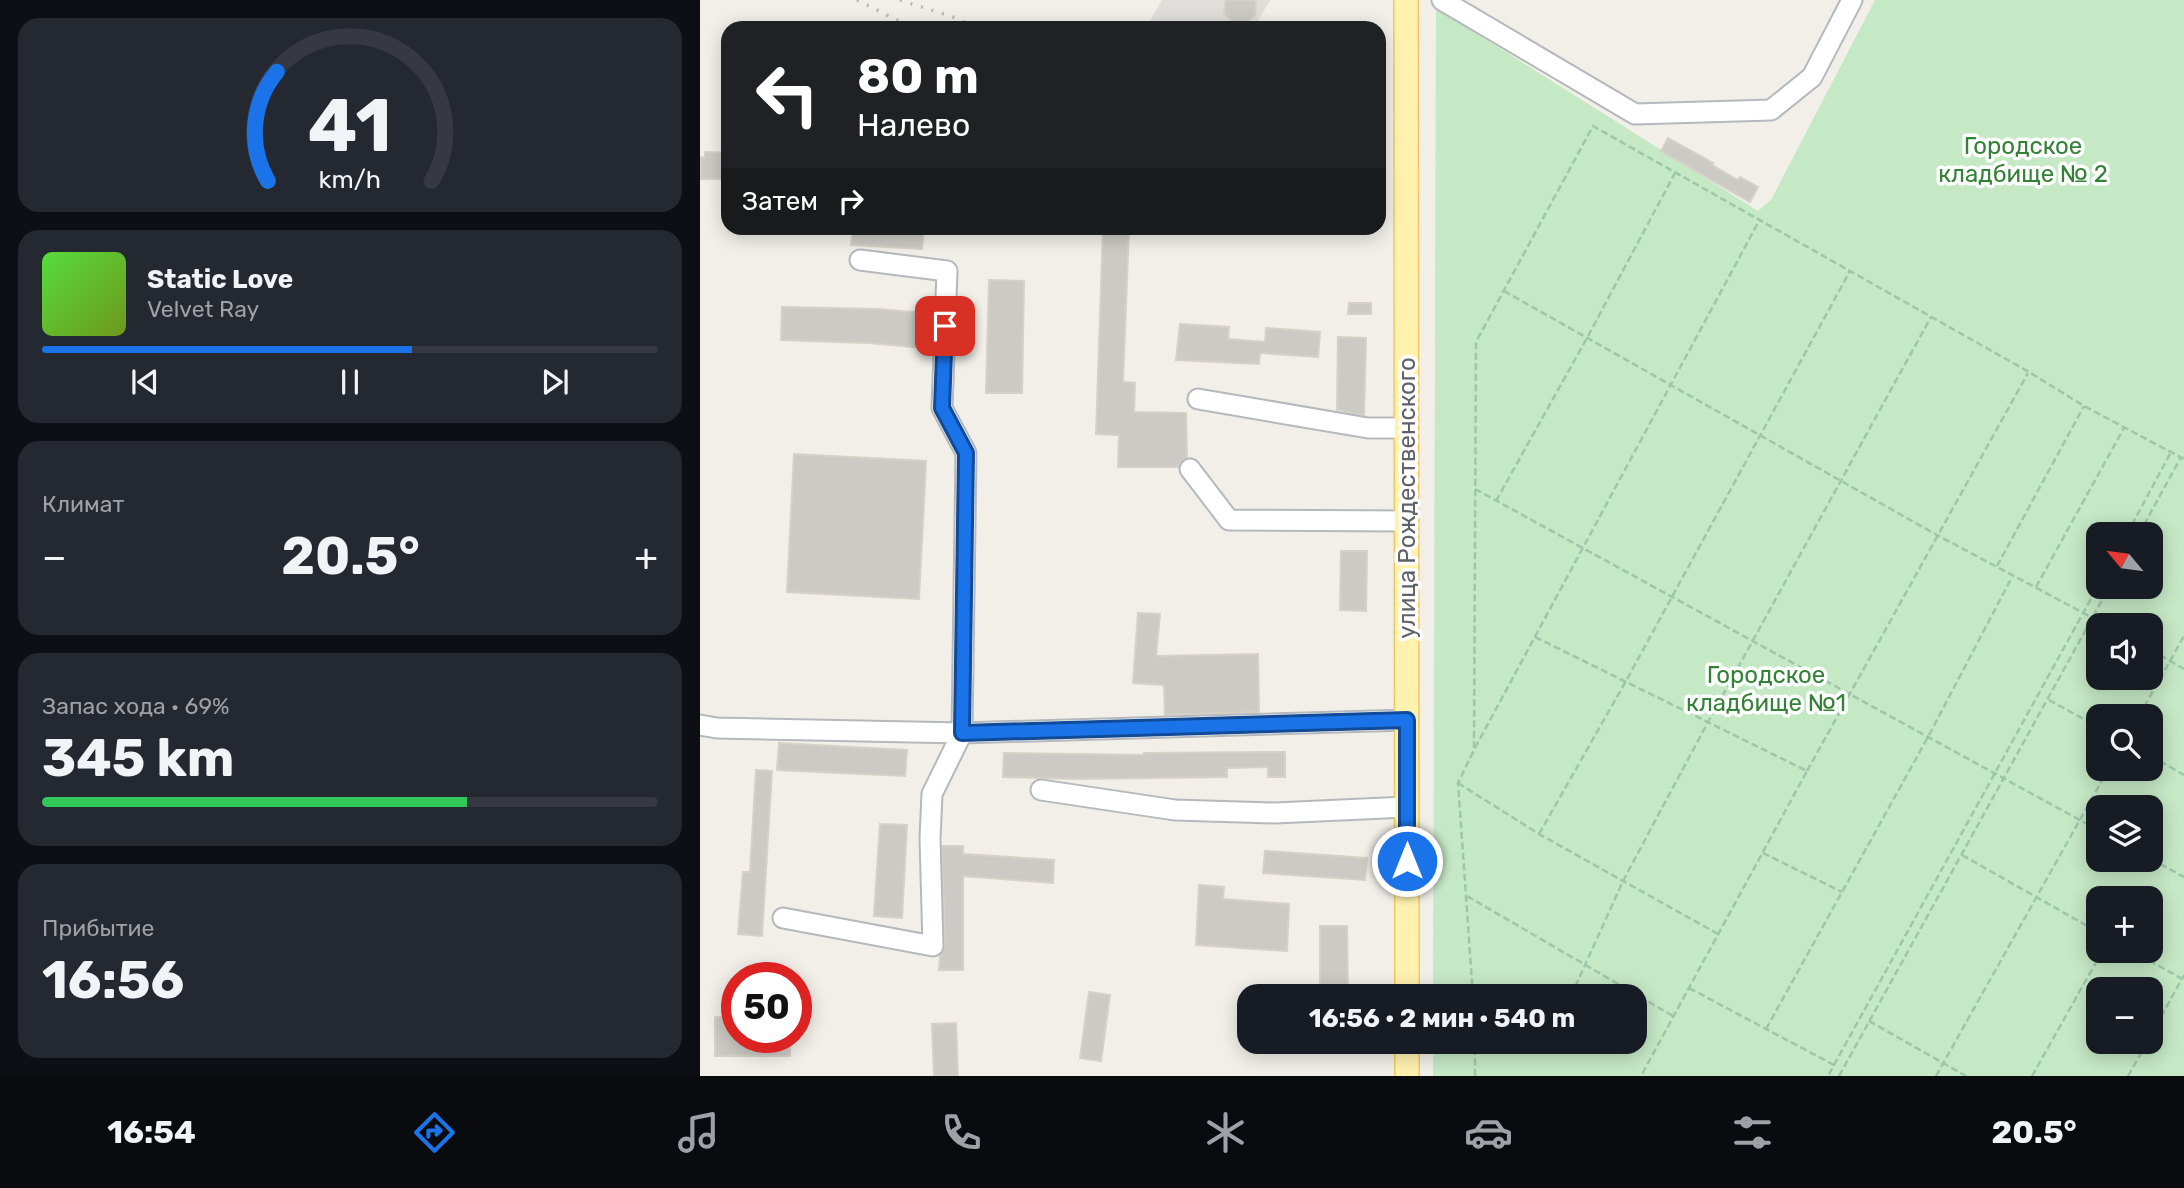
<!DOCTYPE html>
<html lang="ru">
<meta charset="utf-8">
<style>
body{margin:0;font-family:Rubik,sans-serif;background:#242831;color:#f1f3f6;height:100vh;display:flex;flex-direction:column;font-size:26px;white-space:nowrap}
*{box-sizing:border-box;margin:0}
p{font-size:23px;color:#9ea1a6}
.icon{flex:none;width:38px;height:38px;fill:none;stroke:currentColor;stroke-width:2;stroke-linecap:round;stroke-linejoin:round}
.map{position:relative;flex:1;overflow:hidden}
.details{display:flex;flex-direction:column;gap:18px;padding:18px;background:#0d0f14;width:700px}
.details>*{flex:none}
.top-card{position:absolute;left:21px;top:21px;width:665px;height:214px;border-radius:21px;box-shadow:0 4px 18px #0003;background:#202124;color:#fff;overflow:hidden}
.needle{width:46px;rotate:299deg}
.buttons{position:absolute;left:1386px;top:522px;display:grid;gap:14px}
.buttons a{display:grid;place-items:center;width:77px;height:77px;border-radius:14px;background:#171b24;box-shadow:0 4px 18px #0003;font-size:35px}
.speed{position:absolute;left:21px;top:962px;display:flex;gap:14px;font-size:35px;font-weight:700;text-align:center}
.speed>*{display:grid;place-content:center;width:91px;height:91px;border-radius:50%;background:#171b24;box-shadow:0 4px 18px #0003;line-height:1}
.speed .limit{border:10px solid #d22;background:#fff;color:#111}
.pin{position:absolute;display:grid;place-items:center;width:60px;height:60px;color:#fff;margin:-30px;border-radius:14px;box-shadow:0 4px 10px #0006}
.me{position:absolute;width:77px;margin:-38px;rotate:0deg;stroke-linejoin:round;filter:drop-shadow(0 0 5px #0008)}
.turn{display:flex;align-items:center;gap:24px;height:147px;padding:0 21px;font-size:32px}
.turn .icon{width:91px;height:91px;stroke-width:2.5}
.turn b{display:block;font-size:49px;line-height:60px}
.then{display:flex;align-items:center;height:66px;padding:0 21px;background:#0003;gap:14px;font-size:26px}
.big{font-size:52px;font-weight:700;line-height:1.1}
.details .tile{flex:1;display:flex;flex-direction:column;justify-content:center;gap:10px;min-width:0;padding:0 24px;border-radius:21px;background:#242831}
.details .dial{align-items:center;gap:0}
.dial svg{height:182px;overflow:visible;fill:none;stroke:#363941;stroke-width:7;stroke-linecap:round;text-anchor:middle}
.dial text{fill:#f1f3f6;stroke:none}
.song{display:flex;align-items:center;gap:21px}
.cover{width:84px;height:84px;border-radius:10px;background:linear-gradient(135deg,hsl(110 70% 55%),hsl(80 70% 35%))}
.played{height:7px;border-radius:4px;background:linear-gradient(90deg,#1a73e8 60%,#363941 60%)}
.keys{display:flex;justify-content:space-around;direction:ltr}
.heat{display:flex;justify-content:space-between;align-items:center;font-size:38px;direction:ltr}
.charge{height:10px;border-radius:5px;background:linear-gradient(90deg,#34c759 69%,#363941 0)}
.trip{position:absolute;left:537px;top:984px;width:410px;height:70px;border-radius:21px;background:#171b24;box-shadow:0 4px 18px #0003;font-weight:700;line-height:70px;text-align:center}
.tabs{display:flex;height:112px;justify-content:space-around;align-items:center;background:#090b0e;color:#9ea1a6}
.tabs .icon{width:49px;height:49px}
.tabs .on{color:#1a73e8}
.tabs b{font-size:32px;color:#f1f3f6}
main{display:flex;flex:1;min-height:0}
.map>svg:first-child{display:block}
.industrial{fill:#e0deda}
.green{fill:#c5e8c5;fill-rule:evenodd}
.building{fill:#cccac5;stroke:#d6d1c6;stroke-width:2}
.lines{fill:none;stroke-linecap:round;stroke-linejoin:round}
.minor-casing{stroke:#b5b8bc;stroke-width:23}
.major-casing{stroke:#f2c960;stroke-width:26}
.path{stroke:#9cc7a9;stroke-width:2.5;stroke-dasharray:7 3.5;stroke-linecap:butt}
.minor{stroke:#fff;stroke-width:19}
.major{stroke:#fff2af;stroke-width:23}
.rail{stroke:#b6b7b8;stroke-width:3.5;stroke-dasharray:2 9;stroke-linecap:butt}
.route-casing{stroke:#114b97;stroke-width:18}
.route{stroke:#1a73e8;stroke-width:12}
.labels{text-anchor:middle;stroke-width:7;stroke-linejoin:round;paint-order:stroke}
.park-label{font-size:24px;fill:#348238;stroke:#fff}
.street-label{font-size:24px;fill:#5f6368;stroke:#fff}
</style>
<main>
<section class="details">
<div class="tile dial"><svg viewBox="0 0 100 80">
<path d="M14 69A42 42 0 1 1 86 69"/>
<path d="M14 69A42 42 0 0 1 18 21" stroke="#1a73e8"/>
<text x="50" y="56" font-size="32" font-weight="700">41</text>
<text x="50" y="72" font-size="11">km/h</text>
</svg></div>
<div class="tile">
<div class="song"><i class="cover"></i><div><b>Static Love</b><p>Velvet Ray</p></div></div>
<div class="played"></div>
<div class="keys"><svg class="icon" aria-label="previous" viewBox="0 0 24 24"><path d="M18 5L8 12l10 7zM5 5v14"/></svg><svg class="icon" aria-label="pause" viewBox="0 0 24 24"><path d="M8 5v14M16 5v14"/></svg><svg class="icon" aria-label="next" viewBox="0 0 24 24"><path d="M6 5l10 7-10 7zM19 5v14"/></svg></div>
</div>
<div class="tile"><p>Климат</p>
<div class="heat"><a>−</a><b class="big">20.5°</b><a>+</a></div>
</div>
<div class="tile"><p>Запас хода · 69%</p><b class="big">345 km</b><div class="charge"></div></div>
<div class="tile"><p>Прибытие</p><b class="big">16:56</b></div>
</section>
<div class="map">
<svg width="1484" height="1076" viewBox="0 0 1484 1076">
<rect width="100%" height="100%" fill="#f1efe8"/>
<!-- industrial -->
<path class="industrial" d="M462,0h108l-16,28h-108z"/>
<!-- green -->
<path class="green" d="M1175,0h309v1076h-751v-35h201v-45h-201l3,-988 322,203 13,-11zM1398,534h53v52h-53zM1398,625h53v52h-53zM1398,716h53v52h-53zM1398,807h53v52h-53zM1398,898h53v52h-53zM1398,989h53v52h-53z"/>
<!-- building -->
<g class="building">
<path d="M526,0h30l-1,15 -9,9 -13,-1 -9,-10z"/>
<path d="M968,138l45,25 -1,2 26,15 2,-3 18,10 -8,15 -89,-51z"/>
<path d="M5,152l23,1v26h-28v-22l5,1z"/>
<path d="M153,228h71l-2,21 -71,-4z"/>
<path d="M403,228h26l-6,154 12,1 -1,29 52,1 1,45 -5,2 -4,7h-60l1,-32 -23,-1z"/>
<path d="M289,280l35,1 -2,112h-36z"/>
<path d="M649,303h22v11h-23z"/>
<path d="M82,307l95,2 48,4 -3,35 -53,-5 -88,-3z"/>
<path d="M480,324l49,3 -1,12 37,3 1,-14 54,4 -2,25 -58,-4 -1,11 -83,-4z"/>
<path d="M638,337l28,1 -2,77 -27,-5z"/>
<path d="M94,454l132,7 -7,138 -132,-7z"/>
<path d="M641,551h26l-1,60 -26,-1z"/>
<path d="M438,613l22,1 -4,42 102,-2 1,58 -94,3 -1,-30 -31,-2z"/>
<path d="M79,743l128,7 -2,26 -128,-6z"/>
<path d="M585,752v25h-17v-10l-41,1v9l-152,2 -72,-2 1,-24 140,2v-2z"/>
<path d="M56,770l16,1 -10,165 -24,-2 5,-62h7z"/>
<path d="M180,824l27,1 -5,93 -28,-2z"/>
<path d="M242,846h21v8l91,6 -1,23 -90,-7v94h-24l1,-14 5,-10z"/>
<path d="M565,851l102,7 -2,22 -102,-7z"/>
<path d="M499,885l25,2 -1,12 66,5 -2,47 -91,-6z"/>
<path d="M620,926h27l1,70h-28z"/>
<path d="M389,992l21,3 -9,66 -21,-3z"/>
<path d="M15,1017h22v21h53v18h-75z"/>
<path d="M256,1023l2,53h-24l-2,-52z"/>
</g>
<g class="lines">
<defs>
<g id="minor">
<path d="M742,0l193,114 136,-4 41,-33 40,-77"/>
<path d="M498,399l170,29h39"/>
<path d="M490,469l39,51 178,1"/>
<path d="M0,725l17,3 245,5 445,-13"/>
<path d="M341,790l134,20 100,3 132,-6"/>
<path d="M83,918l150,28 -3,-108 2,-44 30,-61 4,-280 -24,-45 5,-137 -87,-11"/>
</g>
<g id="major">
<path d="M706,0l1,996"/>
<path d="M707,1076v-35"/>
</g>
</defs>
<!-- minor casing -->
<use href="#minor" class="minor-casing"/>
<!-- major casing -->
<use href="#major" class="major-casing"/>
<!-- path -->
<g class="path">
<path d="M804,291l433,244 169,90"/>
<path d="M775,489l623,341"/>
<path d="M796,501l91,-163 88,-165"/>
<path d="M1427,534l44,-82"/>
<path d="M1439,534l42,-77"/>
<path d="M1297,566l87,-160"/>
<path d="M1336,587l88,-159"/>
<path d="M835,637l272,134 -166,305"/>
<path d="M1451,650l33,19"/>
<path d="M1349,700l49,27"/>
<path d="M1439,716l45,-80"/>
<path d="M775,748l284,-527"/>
<path d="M1451,756l33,19"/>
<path d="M1107,771l221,-398"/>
<path d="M758,783l81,51 179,100"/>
<path d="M839,834l87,-153 224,-410"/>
<path d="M1063,853l79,39"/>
<path d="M1262,855l136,77"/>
<path d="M1451,859l33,18"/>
<path d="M767,896l206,120"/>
<path d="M1431,950l53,30"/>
<path d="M989,988l145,77 -6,11"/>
<path d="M773,996l-15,-213 16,-33 2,-408 117,-216 436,246 55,34 100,53"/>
<path d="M871,996l52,-115 85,-159 223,-405"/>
<path d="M1169,1021l97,55"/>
<path d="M1066,1029l162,-292 84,-160"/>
<path d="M1451,1035l33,-60"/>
<path d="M827,1041l16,9 5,-9"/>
<path d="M1134,1065l264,-479"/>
<path d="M775,1076v-35"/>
<path d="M1139,1076l271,-490"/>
<path d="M1236,1076l173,-308"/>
<path d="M1332,1076l71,-126"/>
<path d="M1428,1076l20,-35"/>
</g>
<!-- minor -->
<use href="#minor" class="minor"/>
<!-- major -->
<use href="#major" class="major"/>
<!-- rail -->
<g class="rail">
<path d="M157,0l56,28"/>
<path d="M200,0l53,17 24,11"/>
</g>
</g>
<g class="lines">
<defs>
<path id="route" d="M245,326l-3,82 24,45 -4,280 445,-13v141"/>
</defs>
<!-- route casing -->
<use href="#route" class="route-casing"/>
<!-- route -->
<use href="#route" class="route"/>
</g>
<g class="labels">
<!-- park labels -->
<g class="park-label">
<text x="1323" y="154">Городское<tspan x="1323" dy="28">кладбище № 2</tspan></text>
<text x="1066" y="683">Городское<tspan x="1066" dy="28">кладбище №1</tspan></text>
</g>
<!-- street labels -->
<g class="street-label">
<text transform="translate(707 498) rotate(-90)" y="8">улица Рождественского</text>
</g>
</g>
</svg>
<div class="buttons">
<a><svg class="needle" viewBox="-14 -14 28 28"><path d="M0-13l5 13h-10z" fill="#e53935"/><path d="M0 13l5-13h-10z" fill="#9ea1a6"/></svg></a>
<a><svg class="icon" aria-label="sound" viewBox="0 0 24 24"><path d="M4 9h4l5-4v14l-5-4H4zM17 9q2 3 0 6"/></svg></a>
<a><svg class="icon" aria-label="search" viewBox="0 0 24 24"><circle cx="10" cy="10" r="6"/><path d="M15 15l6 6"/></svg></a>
<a><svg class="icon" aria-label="layers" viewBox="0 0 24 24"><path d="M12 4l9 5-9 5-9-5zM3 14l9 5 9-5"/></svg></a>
<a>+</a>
<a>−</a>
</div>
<div class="speed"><div class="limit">50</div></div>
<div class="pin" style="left:245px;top:326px;background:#d93025"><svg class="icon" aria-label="arrive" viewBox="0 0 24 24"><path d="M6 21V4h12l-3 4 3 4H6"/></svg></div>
<svg class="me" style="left:707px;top:861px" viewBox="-20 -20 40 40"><circle r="17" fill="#1a73e8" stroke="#fff" stroke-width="3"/><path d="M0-11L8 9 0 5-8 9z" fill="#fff"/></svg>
<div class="trip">16:56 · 2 мин · 540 m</div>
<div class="top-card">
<div class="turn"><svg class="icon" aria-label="left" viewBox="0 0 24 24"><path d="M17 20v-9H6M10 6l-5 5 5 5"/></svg><div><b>80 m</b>Налево</div></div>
<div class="then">Затем<svg class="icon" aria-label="right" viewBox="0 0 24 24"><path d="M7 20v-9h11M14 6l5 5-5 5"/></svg></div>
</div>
</div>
</main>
<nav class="tabs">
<b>16:54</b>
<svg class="icon on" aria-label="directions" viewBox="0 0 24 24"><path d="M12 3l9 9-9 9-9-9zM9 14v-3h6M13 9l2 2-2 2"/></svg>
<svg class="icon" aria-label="music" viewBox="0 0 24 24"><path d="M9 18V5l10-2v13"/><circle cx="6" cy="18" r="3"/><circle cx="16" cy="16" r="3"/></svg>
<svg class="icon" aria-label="phone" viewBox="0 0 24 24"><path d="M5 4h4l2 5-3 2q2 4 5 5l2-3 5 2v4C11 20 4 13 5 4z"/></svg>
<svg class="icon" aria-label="climate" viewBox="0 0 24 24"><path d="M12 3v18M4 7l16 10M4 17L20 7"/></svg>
<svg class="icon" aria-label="car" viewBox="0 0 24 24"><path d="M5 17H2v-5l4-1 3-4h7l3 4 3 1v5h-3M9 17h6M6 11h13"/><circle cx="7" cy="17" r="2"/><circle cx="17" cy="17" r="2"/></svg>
<svg class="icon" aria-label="filters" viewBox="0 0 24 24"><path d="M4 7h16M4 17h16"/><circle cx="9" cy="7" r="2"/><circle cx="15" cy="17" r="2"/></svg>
<b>20.5°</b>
</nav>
